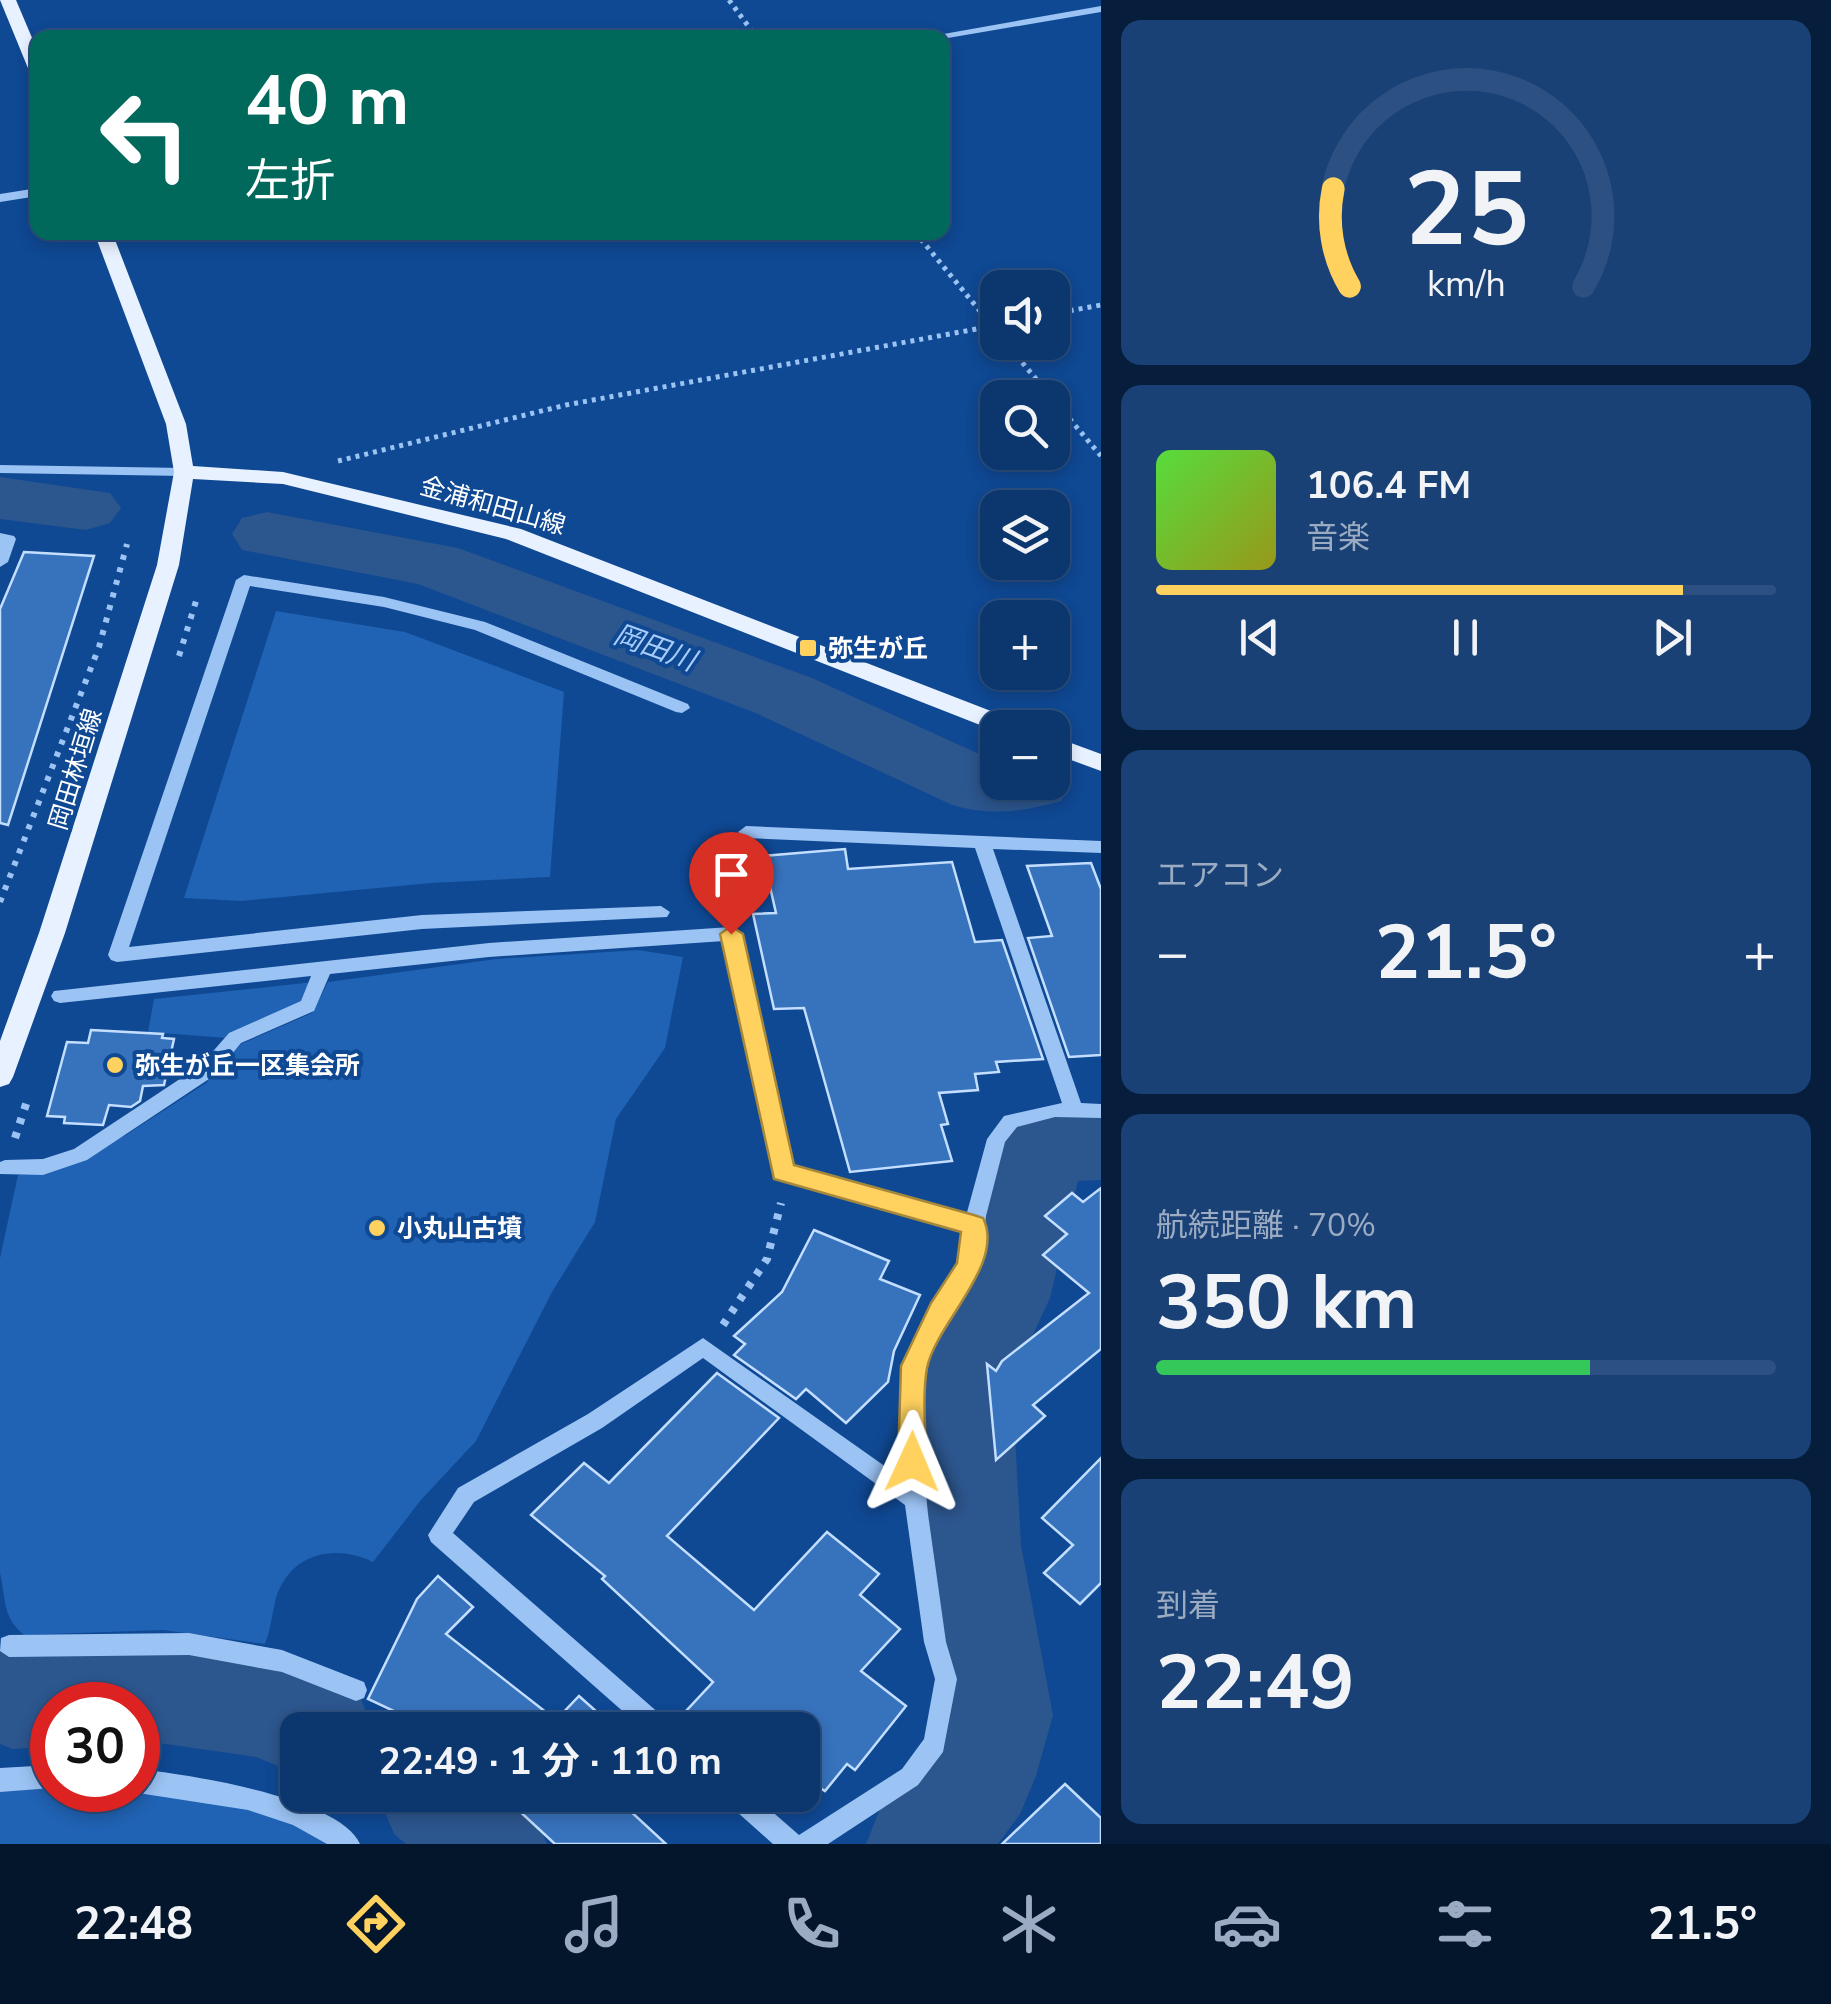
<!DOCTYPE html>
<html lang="ja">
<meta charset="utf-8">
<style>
body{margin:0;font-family:"Nunito Sans","Noto Sans JP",sans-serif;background:#194176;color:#f1f3f6;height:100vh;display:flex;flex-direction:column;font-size:38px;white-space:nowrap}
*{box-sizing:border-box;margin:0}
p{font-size:32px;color:#9aabc2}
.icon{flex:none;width:55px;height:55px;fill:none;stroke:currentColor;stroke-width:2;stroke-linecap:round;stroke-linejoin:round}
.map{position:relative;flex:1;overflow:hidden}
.panel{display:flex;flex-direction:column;gap:20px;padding:20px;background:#061e3c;width:730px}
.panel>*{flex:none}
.hud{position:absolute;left:30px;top:30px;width:920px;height:210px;border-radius:20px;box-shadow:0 5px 15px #0003,0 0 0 2px #2b5081;background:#00695c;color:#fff;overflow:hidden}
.buttons{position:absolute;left:980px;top:270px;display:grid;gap:20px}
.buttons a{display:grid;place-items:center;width:90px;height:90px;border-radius:20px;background:#0b366e;box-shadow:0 5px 15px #0003,0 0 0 2px #2b5081;font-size:50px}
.speed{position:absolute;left:30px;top:1682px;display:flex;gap:20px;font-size:50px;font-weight:700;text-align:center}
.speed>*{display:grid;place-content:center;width:130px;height:130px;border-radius:50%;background:#0b366e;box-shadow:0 5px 15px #0003,0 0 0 2px #2b5081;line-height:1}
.speed .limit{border:15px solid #d22;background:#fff;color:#111}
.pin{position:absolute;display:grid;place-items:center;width:85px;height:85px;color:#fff;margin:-102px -42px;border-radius:50% 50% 50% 0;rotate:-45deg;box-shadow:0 0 10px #0007}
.pin .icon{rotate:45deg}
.me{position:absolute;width:110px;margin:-55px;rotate:1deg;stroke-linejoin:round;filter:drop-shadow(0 0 8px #0008)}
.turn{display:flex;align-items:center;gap:35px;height:210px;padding:0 50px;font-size:45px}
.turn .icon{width:130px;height:130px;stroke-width:2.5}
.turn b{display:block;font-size:70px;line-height:85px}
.big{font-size:75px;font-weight:700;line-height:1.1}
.panel .widget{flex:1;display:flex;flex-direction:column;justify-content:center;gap:15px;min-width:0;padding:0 35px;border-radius:20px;background:#194176}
.panel .dial{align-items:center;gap:0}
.dial svg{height:260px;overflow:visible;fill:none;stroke:#2b5081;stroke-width:7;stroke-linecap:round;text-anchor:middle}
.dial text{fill:#f1f3f6;stroke:none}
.song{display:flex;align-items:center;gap:30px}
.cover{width:120px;height:120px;border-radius:15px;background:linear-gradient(135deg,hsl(110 70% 55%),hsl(60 70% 35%))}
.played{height:10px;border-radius:5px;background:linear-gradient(90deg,#ffd15e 85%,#2b5081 85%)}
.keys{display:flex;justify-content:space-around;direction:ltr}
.heat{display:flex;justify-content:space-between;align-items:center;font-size:55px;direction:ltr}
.charge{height:15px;border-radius:8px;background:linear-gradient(90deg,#34c759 70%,#2b5081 0)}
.trip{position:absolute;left:280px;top:1712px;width:540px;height:100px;border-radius:20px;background:#0b366e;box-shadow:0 5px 15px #0003,0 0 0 2px #2b5081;font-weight:700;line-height:100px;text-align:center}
.dock{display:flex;height:160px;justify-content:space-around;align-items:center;background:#04162c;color:#9aabc2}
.dock .icon{width:70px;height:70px}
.dock .selected{color:#ffd15e}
.dock b{font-size:45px;color:#f1f3f6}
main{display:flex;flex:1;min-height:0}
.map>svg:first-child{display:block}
.green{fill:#2062b3}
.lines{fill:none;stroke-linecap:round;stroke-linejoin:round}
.river{fill:#2c568e;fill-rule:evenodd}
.building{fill:#3772bc;stroke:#c3defe;stroke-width:2.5}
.path-far2{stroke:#9bc3f4;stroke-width:5;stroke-dasharray:4 5;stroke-linecap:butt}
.path-far1{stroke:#9bc3f4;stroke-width:6;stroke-dasharray:5 8;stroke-linecap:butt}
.path{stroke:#9bc3f4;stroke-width:8;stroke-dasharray:6 9;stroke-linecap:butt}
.minor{fill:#9bc3f4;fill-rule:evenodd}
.major{fill:#e8f1ff;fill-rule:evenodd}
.route{fill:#ffd15e;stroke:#a6883d;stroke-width:2.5}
.poi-dot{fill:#ffd15e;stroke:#0f4893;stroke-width:4}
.labels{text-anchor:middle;stroke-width:8;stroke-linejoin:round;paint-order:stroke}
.street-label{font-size:25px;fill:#fff;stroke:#0f4893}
.poi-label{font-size:25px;font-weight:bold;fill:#fff;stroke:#0f4893;text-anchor:start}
.water-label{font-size:28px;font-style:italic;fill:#a7cdfb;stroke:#0f4893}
</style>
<main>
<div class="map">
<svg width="1101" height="1844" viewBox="0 0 1101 1844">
<rect width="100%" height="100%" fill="#0f4893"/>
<!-- green -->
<g class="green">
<path d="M276,611l129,21 159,60 -14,185 -119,6 -190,18 -57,-3z"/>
<path d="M638,950l45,7 -18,91 -49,71 -21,103 -43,70 -76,149 -55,59 -48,62c-38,-18 -82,-10 -97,36 -4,15 -5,31 -11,46l-102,-14 -139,5c-22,-18 -18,-36 -24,-62v-315l18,-83 37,-4 71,-36 80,-52 35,-39 71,-31 16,-31 168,-23z"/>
<path d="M314,982l-10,20 -77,36 -79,-6 6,-33z"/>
<path d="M52,1777v13h86v-9l60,6 150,57h-348v-64z"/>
</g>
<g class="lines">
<!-- river -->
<g class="river">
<path d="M0,477l110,16 11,15 -11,15 -24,7 -86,-11z"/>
<path d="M267,512l191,36 354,130 176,80 10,-1v25h54v-22l9,3 11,19 -11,19c-37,11 -72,15 -109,4l-194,-91 -340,-130 -176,-34 -10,-16 10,-16z"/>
<path d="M1101,1108v72l-23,1 -28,117 -38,82 9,165 32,170 -17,61 -16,38 -22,30h-132l16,-40 19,-12 34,-45 10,-32 -26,-170 -5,-165 43,-85 24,-82 10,-55 13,-26 52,-22z"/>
<path d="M134,1636l125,17 99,40 16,37h-76v44l-42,-17 -118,-17v-35h-86v41l-39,3 -13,-5v-94l13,-5z"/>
<path d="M378,1795h141l12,9 16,40h-141l-12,-10z"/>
</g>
</g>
<!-- building -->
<g class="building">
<path d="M24,552l70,4 -86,269 -8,-2v-214z"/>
<path d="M845,849l3,20 104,-7 23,80 27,-2 41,119 -47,3 3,10 -24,2 3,16 -39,3 9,31 -7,1 11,36 -102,11 -46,-164 -30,1 -21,-95 23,-1 -13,-57z"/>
<path d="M1091,863l10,26v166l-32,2 -41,-119 24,-2 -25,-70z"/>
<path d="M91,1030l72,4 -1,4 12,1 -10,46 -21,1 -3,15 -9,6 -22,-2 -6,20 -39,-2 1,-6 -18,-1 20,-74 21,1z"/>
<path d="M1101,1188v161l-68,56 12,11 -49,44 -9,-96 9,7 6,-10 87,-68 -46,-38 24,-21 -22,-18 27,-23 11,9z"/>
<path d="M814,1230l75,31 -9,18 40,16 -26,56 -6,31 -42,41 -40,-34 -10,10 -62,-44 11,-11 -11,-8 48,-44z"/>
<path d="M717,1373l62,45 -112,118 87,74 73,-78 52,42 -19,21 40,34 -39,42 45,35 -51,64 -8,-6 -22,27 -23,-14v-47h-93l-22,-20 26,-28 -111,-103 3,-3 -74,-61 53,-52 25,20z"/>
<path d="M1101,1458v125l-21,21 -36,-31 29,-28 -31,-27z"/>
<path d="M438,1576l35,31 -27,27 110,86 23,-24 37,33 -191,1 -14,-11 -43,-20 49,-100z"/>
<path d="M1065,1784l36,34v26h-99z"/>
<path d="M502,1795h111l53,49h-111z"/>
</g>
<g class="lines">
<!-- path-far2 -->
<g class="path-far2">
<path d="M729,0l28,38"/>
<path d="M915,232l83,101"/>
<path d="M1052,314l49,-9"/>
<path d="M1005,342l47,56"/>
<path d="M1052,398l49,58"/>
<path d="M338,461l228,-56 432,-80"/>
</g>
<!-- path-far1 -->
<g class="path-far1">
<path d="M179,656l17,-55"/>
<path d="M0,902l99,-255 28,-103"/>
</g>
<!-- path -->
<g class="path">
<path d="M15,1138l13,-40"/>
<path d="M723,1325l44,-66 14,-56"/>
</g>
<!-- minor -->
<g class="minor">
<path d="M1101,6v6l-159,27 -21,-1z"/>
<path d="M38,188v8l-38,6v-8z"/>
<path d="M0,465l184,3 7,4 -7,4 -184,-3z"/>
<path d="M0,533l14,3 2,3 -8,23 -8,5z"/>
<path d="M244,575l140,22 101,25 203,82 2,4 -8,5 -6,-1 -201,-82 -91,-23 -134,-21 -121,361 293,-32 239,-9 9,6 -3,5 -245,12 -305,33 -6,-2 -3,-5 128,-375z"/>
<path d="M746,826l355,15v12l-108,-4 88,254 20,1v14l-46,-1 -38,10 -12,15 -19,74 -6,50 -32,51 -24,49 -1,96 5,52 18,128 11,37 -14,73 -25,33 -90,59h-55l-46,-41 -4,-8h30l46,40 103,-66 22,-30 11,-60 -11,-37 -19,-137 -202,-147 -101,70 -128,74 -21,31 216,189 3,8h-28l-213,-188 -3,-7 30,-47 130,-74 115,-76 200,141 1,-113 30,-61 26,-41 4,-33 -188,-53 -52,-237 -235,16 -159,17 -16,37 -73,32 -26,32 -128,85 -44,15 -43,-1v-12l5,-2 38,-1 31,-10 127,-84 28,-32 72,-32 10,-25 -251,27 -6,-2 -3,-5 3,-5 435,-48 242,-16 9,7 51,233 175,49 21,-77 17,-23 58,-13 -87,-255 -229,-10 -8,-6z"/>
<path d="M189,1633l93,17 82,32 3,8 -3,8 -8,3 -74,-29 -93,-17 -180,2 -9,-6 1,-13 8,-3z"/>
<path d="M52,1765v23l-52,4v-24z"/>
<path d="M138,1769c47,5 202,28 222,75h-33l-34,-19 -45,-15 -110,-17 -6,-3h6z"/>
</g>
<!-- major -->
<g class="major">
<path d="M0,0h16l22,52v26l-8,-5z"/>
<path d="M94,232h18l74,192 7,42 90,6 238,57 498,193 3,6h-24v4l-492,-193 -223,-55 -90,-5 -14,86 -114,368 -52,144 -4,7 -9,3v-46l39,-108 118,-368 17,-93 -8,-48z"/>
<path d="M1052,736l49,18v17l-49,-18z"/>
</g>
</g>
<!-- route -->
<path class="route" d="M731,926l12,8 51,231 180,50 9,3c23,46 -47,105 -56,150 -5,29 -1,64 -1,94l-5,8 -9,4 -10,-4 -4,-8 3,-96 30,-63 26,-40 4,-31 -187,-53 -54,-245z"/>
<!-- markers -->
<g class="poi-dot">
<rect x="798" y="638" width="20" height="20" rx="5"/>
<circle cx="115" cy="1065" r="10"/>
<circle cx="377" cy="1228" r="10"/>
</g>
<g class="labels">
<!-- street labels -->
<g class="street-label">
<text transform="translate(493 505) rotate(16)" y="9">金浦和田山線</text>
<text transform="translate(75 769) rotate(-73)" y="9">岡田林垣線</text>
</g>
<!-- poi labels -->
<g class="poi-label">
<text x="828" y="657">弥生が丘</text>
<text x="135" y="1074">弥生が丘一区集会所</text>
<text x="397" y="1237">小丸山古墳</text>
</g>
<!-- water labels -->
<g class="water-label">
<text transform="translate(655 647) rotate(20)" y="10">岡田川</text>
</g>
</g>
</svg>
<div class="buttons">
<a><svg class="icon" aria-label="sound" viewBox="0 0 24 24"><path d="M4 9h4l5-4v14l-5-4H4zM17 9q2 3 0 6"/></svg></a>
<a><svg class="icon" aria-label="search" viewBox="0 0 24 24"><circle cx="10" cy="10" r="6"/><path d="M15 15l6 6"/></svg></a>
<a><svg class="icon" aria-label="layers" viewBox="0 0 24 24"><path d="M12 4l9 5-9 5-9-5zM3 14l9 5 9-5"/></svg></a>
<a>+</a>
<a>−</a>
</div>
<div class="speed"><div class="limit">30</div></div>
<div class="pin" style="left:731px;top:934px;background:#d93025"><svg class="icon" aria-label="arrive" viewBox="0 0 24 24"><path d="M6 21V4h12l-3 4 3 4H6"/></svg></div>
<svg class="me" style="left:912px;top:1462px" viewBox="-20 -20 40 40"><path d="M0-17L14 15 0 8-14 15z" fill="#ffd15e" stroke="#fff" stroke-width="4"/></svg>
<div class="trip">22:49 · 1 分 · 110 m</div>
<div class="hud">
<div class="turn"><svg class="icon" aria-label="left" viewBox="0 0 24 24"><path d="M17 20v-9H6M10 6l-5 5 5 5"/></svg><div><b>40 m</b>左折</div></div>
</div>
</div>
<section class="panel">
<div class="widget dial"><svg viewBox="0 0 100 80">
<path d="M14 69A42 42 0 1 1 86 69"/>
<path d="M14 69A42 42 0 0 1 9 39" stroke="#ffd15e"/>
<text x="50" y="56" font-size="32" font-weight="700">25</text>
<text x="50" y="72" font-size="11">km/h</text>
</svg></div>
<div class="widget">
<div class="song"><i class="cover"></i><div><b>106.4 FM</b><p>音楽</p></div></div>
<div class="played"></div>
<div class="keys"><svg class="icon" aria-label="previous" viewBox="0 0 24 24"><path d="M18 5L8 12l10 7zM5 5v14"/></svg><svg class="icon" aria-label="pause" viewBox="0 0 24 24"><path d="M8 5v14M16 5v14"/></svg><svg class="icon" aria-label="next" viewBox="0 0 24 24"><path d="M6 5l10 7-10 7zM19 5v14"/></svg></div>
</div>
<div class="widget"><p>エアコン</p>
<div class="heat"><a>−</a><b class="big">21.5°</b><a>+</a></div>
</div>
<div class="widget"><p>航続距離 · 70%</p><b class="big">350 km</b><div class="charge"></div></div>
<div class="widget"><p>到着</p><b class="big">22:49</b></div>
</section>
</main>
<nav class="dock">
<b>22:48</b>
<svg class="icon selected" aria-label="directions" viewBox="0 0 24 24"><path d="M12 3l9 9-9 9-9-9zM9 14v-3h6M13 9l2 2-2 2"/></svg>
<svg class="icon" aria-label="music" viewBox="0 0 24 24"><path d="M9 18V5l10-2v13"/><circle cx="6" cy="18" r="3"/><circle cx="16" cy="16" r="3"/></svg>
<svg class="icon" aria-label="phone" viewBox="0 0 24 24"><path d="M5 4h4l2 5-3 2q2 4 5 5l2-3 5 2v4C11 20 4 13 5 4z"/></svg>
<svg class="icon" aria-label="climate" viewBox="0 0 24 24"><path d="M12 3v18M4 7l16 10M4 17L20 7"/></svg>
<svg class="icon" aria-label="car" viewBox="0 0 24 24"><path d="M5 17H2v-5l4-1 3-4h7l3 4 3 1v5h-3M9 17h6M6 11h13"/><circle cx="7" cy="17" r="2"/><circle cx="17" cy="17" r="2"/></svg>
<svg class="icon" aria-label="filters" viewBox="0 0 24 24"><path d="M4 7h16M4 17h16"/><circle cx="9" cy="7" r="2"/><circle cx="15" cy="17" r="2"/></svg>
<b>21.5°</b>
</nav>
